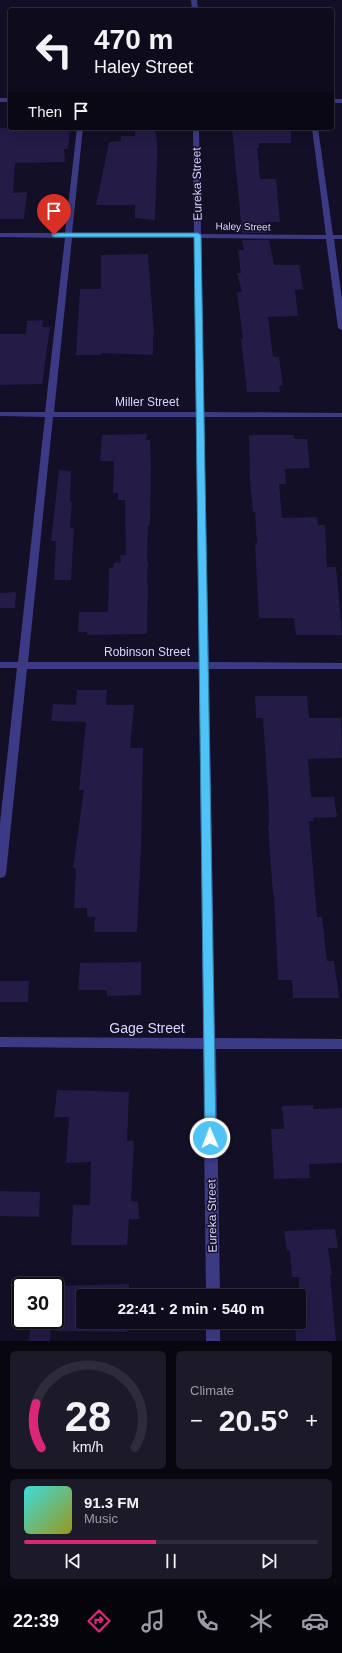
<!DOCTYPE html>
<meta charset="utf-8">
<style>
body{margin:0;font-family:Arial,sans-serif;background:#1c1929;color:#f1f3f6;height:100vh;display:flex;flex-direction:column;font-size:15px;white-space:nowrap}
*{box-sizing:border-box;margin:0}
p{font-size:13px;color:#9b9ba3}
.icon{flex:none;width:22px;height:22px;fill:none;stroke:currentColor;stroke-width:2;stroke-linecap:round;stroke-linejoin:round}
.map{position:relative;height:1341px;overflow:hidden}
.panel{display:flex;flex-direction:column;gap:10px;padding:10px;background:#08060f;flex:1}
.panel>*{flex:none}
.hud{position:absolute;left:8px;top:8px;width:326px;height:122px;border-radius:4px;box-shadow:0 4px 16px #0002,0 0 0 1px #2e2b3b;background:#0e0b1c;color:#f1f3f6;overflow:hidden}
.speed{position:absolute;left:12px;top:1277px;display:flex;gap:8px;font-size:20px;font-weight:700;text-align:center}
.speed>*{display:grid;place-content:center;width:52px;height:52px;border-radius:50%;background:#0e0b1c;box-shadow:0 4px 16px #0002,0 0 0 1px #2e2b3b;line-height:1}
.speed .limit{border:2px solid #111;border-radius:6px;background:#fff;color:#111}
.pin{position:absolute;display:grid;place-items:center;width:34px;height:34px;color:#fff;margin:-41px -17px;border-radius:50% 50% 50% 0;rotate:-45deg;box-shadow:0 0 4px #0007}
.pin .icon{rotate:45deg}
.me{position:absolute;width:44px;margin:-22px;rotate:359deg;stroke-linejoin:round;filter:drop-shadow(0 0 3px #0008)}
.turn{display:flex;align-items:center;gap:14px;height:84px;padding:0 20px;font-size:18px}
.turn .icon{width:52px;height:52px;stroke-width:2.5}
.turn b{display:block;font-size:28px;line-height:34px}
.then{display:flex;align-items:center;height:38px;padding:0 20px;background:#0003;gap:8px;font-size:15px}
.big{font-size:30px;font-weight:700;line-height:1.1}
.panel .widget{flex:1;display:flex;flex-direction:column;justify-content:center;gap:6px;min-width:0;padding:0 14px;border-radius:6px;background:#1c1929}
.panel .dial{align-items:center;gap:0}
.dial svg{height:104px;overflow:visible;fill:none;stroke:#2e2b3b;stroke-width:7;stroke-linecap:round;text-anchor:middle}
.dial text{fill:#f1f3f6;stroke:none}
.song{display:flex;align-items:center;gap:12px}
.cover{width:48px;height:48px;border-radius:6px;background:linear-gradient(135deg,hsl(180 70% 55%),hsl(60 70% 35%))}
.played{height:4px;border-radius:2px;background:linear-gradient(90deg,#db2777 45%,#2e2b3b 45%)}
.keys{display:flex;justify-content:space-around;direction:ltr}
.heat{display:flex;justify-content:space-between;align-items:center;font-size:22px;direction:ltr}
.panel .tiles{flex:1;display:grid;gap:10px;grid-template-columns:1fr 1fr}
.widget:last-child{grid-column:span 2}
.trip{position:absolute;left:76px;top:1289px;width:230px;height:40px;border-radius:4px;background:#0e0b1c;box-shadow:0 4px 16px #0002,0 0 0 1px #2e2b3b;font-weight:700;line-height:40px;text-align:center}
.menu{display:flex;height:64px;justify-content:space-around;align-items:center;background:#06040b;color:#9b9ba3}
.menu .icon{width:28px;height:28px}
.menu .on{color:#db2777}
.menu b{font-size:18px;color:#f1f3f6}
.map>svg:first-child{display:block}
.building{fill:#241b47}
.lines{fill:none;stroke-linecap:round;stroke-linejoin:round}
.minor{fill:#3d3a85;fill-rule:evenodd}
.route{fill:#4fc3f7;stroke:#337fa1}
.labels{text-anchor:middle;stroke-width:3;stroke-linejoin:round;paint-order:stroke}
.far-street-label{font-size:10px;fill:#d9d4ff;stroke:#130f26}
.street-label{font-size:12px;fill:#d9d4ff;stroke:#130f26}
.near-street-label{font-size:14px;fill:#d9d4ff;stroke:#130f26}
</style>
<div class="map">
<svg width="342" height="1341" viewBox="0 0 342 1341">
<rect width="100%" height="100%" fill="#130f26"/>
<!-- building -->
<g class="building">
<path d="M0,128l70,1 -2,20h-4l1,13 -50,1 -2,30 14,-1 -3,27h-24z"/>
<path d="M135,128h19l3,12v21l-2,59 -20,-2v-13h-39l13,-63 12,-1v-5h14z"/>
<path d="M232,128h59v15h-32v5h-2l3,31h16l4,43h-15l2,11h-25z"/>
<path d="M242,240h27l5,25h25l4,24 -8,1 3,26 -30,1 5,40h6l4,29h-4l1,6h-33l-6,-53h2l-6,-47h5l-5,-19h4l-3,-23h6z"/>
<path d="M148,254l6,81h-1v20l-52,-2v2h-25l4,-66h21v-34z"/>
<path d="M43,320l-1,7h8l-8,57 -42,1v-51h26l1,-13z"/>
<path d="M147,434l-1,6h4l1,26 -1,59h-2l-1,37h1l-1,21h1l-1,51 -60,1v-3h-9l1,-20h29l1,-44h4l1,-5 7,-1 -1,-7h6l-1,-55h-7v-7h-5l1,-32h-14l2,-26z"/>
<path d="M249,435h45v4h13l3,29 -25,1 1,15h-7l3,34 35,-1 1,8h7l2,42h9l6,68h-46l-2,-17h-35l-4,-75h2l-2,-31h-2l-3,-31z"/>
<path d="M59,470l12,1 -1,31h2l-2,26h4l-3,52h-17l2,-39h-5z"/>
<path d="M16,592l-1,16h-15v-15z"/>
<path d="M77,690h30l-1,15h28l-4,43h13l-2,100 -4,84h-43l1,-15h-8v-9h-13l2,-40h-3l11,-78h-5l7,-68 -35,-1 2,-17 23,1z"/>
<path d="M255,696h52l2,22h32l1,40 -34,1 3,38h23l3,20 -24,1 1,3h-5l8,96h5l5,44h7l5,37h-46l-1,-18h-14l-4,-85h-1l-5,-69h1l-1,-34 -5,-74h-7z"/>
<path d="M141,962v33l-34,1v-6h-29l2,-27z"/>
<path d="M0,981h29l-1,21h-28z"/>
<path d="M57,1090l72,2 -2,49h7l-3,60 7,1 1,17h-10l-2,26h-56l2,-40h17l1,-43 -25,1 3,-46h-15z"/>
<path d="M313,1105v4l29,-1v55l-33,1 1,14 -36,1 -3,-50h13l-2,-23z"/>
<path d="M0,1191l40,1 -1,25 -39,-1z"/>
<path d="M335,1229l3,19h-10l4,27h-2l6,66h-40l-1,-19h4v-45h-7l-2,-26h-3l-3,-20z"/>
<path d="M129,1284v12h-46v26h44v10l-72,-1v-45z"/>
<path d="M31,1320h21l-2,21h-21z"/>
</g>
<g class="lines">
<!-- minor -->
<g class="minor">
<path d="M191,0h6l1,10h-6z"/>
<rect x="0" y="98" width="10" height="4"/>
<rect x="332" y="99" width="10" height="4"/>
<path d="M77,128h6l-11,105 122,1 -1,-106h6l2,106 125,1 -14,-107h6l15,107h9v4h-8l8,61v30l-4,-2 -12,-89 -125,-1 3,174 138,1v4h-138l5,245 133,1v6h-133l6,369 127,1v10h-126l4,247h-14l-3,-247 -203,-2v-10l203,1 -4,-369h-172l-21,205 -2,3 -4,1v-55l17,-155h-17v-6h18l27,-245 -45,-1v-4h45l20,-174 -65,-1v-4h65zM72,238h122l2,174h-142zM53,417h143l3,245h-171z"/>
<rect x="206" y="1322" width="14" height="19"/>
</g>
</g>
<!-- route -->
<path class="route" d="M52,233h146l3,2 15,903 -1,4 -5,1 -4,-1 -1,-4 -11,-901h-140l-2,-1z"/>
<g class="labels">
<!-- far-street labels -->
<g class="far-street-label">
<text transform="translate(243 226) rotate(1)" y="4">Haley Street</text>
</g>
<!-- street labels -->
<g class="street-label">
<text transform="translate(197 184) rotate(-91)" y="4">Eureka Street</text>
<text x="147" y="406">Miller Street</text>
<text x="147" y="656">Robinson Street</text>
<text transform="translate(212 1216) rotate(-91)" y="4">Eureka Street</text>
</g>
<!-- near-street labels -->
<g class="near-street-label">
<text x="147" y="1033">Gage Street</text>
</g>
</g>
</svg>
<div class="speed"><div class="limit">30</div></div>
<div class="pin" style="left:54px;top:235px;background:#d93025"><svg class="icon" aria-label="arrive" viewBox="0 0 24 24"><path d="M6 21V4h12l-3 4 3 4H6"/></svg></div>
<svg class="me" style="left:210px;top:1138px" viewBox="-20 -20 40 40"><circle r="17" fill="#4fc3f7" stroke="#fff" stroke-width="3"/><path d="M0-11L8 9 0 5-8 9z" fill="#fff"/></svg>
<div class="trip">22:41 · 2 min · 540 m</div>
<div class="hud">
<div class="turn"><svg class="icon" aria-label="left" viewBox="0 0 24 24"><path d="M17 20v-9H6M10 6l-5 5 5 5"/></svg><div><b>470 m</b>Haley Street</div></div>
<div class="then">Then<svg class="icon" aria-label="arrive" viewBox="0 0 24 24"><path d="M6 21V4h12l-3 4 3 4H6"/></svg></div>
</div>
</div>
<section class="panel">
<div class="tiles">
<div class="widget dial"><svg viewBox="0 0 100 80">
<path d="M14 69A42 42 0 1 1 86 69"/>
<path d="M14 69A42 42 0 0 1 10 35" stroke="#db2777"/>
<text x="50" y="56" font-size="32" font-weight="700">28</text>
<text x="50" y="72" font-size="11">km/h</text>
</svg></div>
<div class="widget"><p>Climate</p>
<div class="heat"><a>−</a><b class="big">20.5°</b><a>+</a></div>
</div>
<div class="widget">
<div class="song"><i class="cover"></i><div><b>91.3 FM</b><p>Music</p></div></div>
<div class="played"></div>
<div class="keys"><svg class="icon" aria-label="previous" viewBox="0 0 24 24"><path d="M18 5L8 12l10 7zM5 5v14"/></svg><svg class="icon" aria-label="pause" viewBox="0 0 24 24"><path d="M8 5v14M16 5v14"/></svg><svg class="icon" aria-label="next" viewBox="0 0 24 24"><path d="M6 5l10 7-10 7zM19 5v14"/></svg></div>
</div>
</div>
</section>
<nav class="menu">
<b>22:39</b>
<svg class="icon on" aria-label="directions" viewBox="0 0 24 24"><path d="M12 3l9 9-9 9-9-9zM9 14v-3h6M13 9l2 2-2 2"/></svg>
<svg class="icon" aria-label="music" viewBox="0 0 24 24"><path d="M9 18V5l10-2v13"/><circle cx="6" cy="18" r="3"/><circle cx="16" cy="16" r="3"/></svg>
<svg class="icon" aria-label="phone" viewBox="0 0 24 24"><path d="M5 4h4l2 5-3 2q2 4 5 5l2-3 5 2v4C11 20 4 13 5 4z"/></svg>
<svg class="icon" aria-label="climate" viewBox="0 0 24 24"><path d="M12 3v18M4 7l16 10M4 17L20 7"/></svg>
<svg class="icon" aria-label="car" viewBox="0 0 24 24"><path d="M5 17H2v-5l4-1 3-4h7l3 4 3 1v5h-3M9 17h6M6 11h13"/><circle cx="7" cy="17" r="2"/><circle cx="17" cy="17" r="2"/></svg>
</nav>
